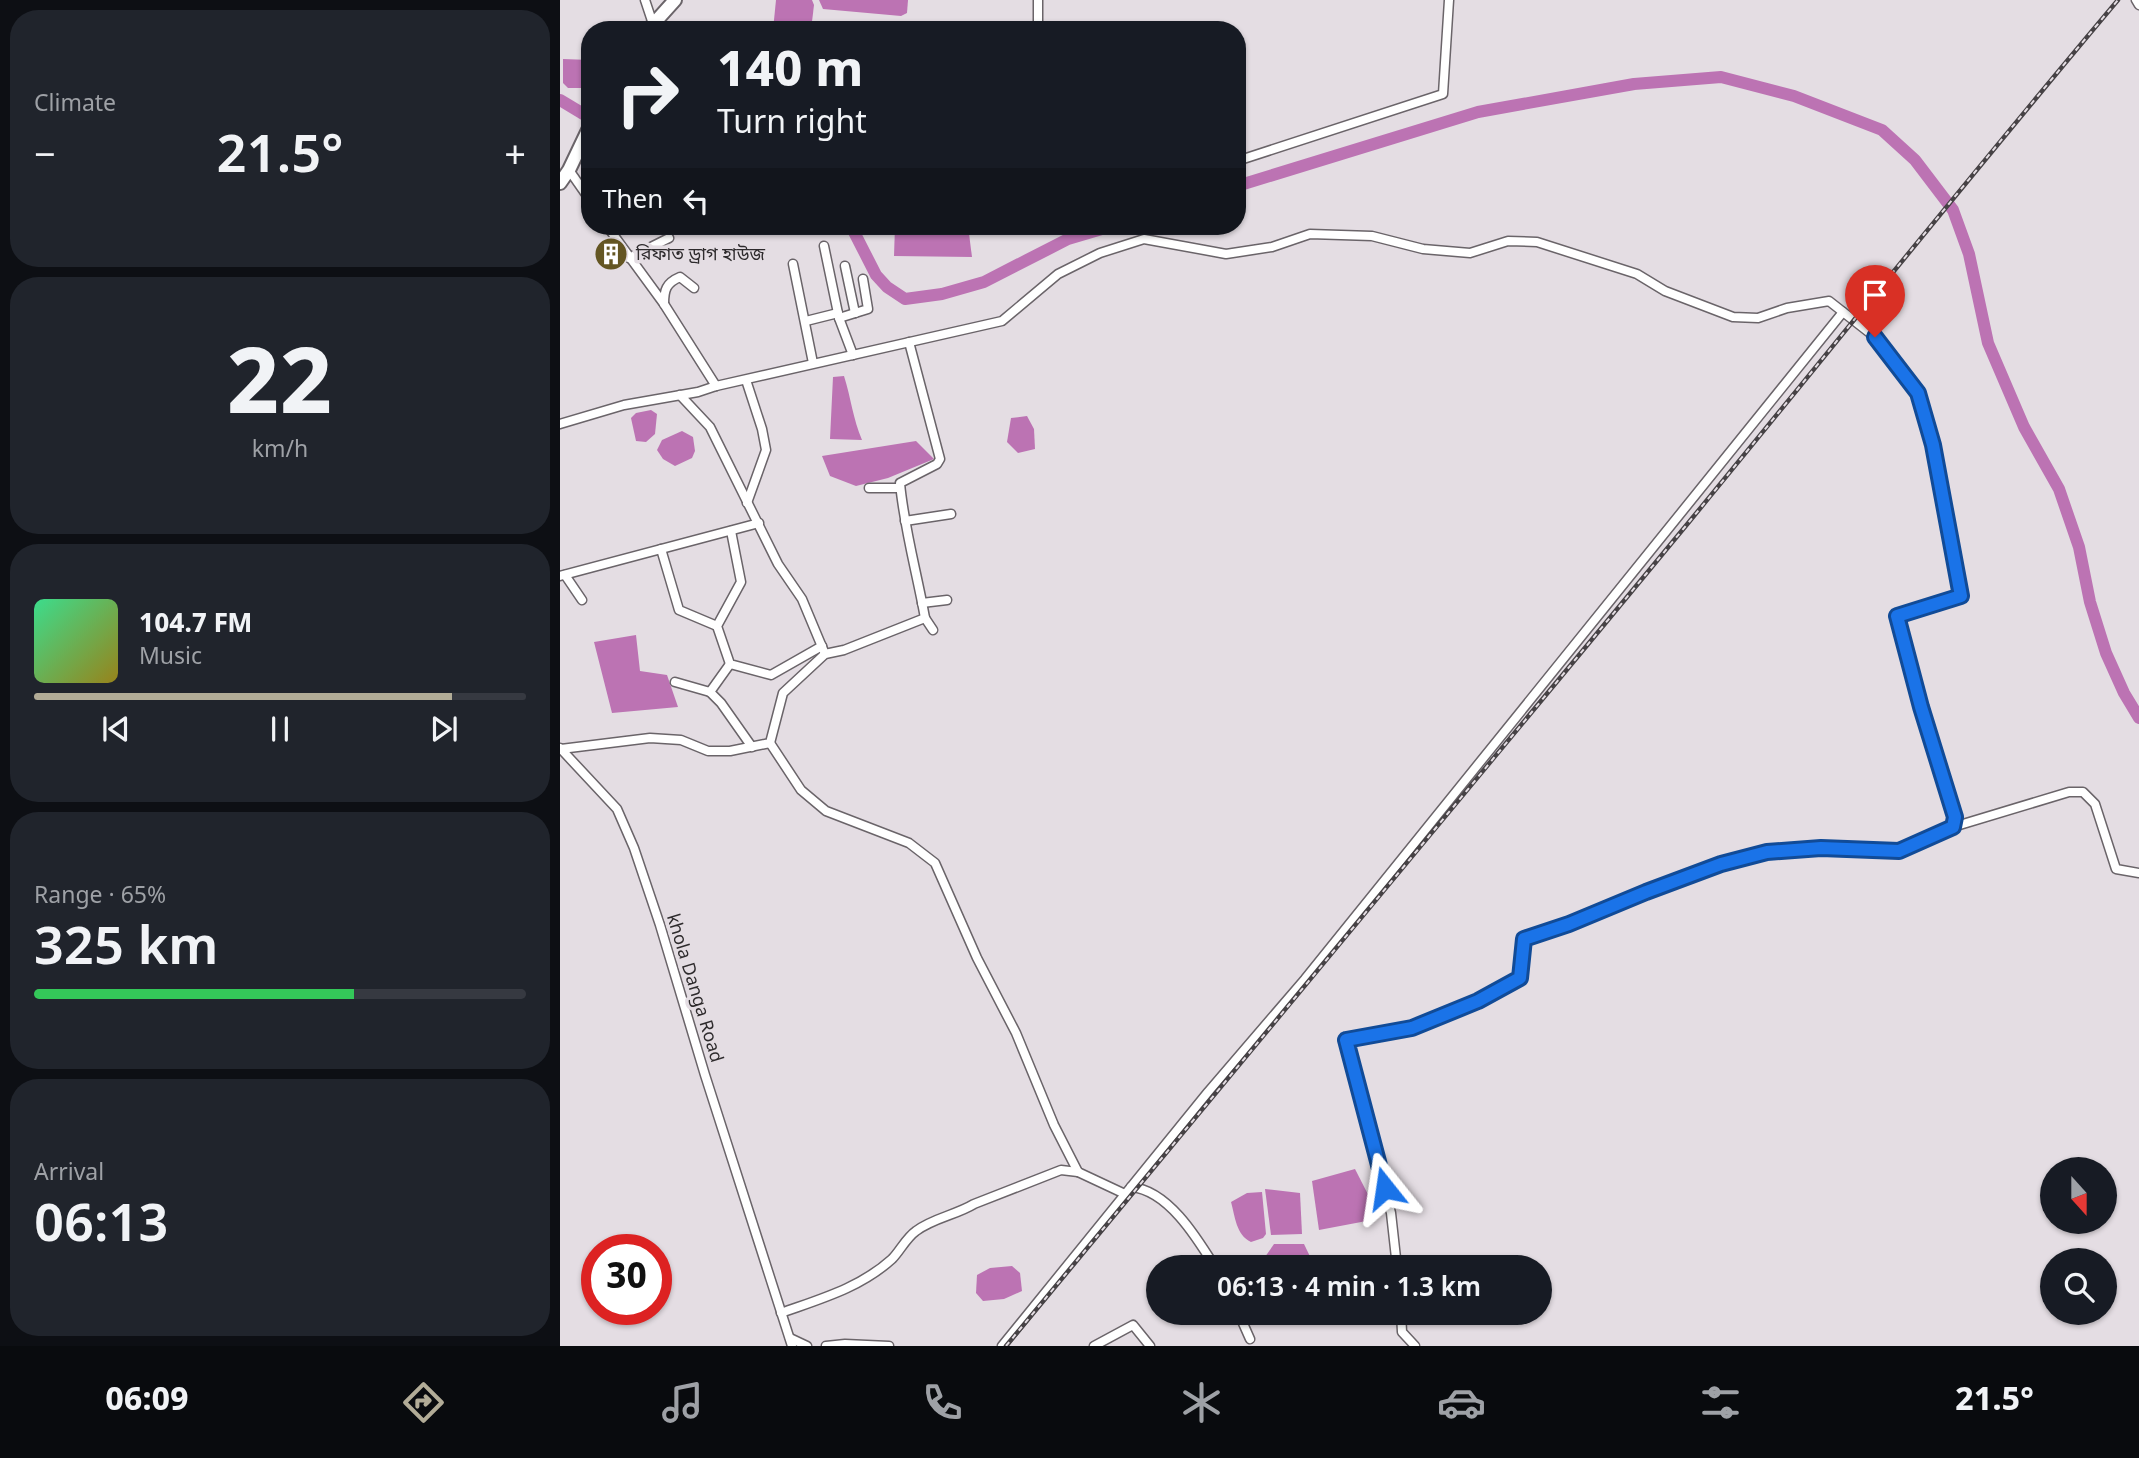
<!DOCTYPE html>
<meta charset="utf-8">
<style>
body{margin:0;font-family:Georgia,"Noto Sans Bengali",serif;background:#20242c;color:#f1f3f6;height:100vh;display:flex;flex-direction:column;font-size:26px;white-space:nowrap}
*{box-sizing:border-box;margin:0}
p{font-size:23px;color:#9ea1a6}
.icon{flex:none;width:38px;height:38px;fill:none;stroke:currentColor;stroke-width:2;stroke-linecap:round;stroke-linejoin:round}
.map{position:relative;flex:1;overflow:hidden}
.details{display:flex;flex-direction:column;gap:10px;padding:10px;background:#0d0f14;width:560px}
.details>*{flex:none}
.hud{position:absolute;left:21px;top:21px;width:665px;height:214px;border-radius:28px;box-shadow:0 2px 5px #0004;background:#171b24;color:#f1f3f6;overflow:hidden}
.needle{width:46px;rotate:159deg}
.controls{position:absolute;left:1480px;top:1157px;display:grid;gap:14px}
.controls a{display:grid;place-items:center;width:77px;height:77px;border-radius:50%;background:#171b24;box-shadow:0 2px 5px #0004;font-size:35px}
.speed{position:absolute;left:21px;top:1234px;display:flex;gap:14px;font-size:35px;font-weight:700;text-align:center}
.speed>*{display:grid;place-content:center;width:91px;height:91px;border-radius:50%;background:#171b24;box-shadow:0 2px 5px #0004;line-height:1}
.speed .limit{border:10px solid #d22;background:#fff;color:#111}
.pin{position:absolute;display:grid;place-items:center;width:60px;height:60px;color:#fff;margin:-72px -30px;border-radius:50% 50% 50% 0;rotate:-45deg;box-shadow:0 0 7px #0007}
.pin .icon{rotate:45deg}
.me{position:absolute;width:77px;margin:-38px;rotate:345deg;stroke-linejoin:round;filter:drop-shadow(0 0 5px #0008)}
.turn{display:flex;align-items:center;gap:24px;height:147px;padding:0 21px;font-size:32px}
.turn .icon{width:91px;height:91px;stroke-width:2.5}
.turn b{display:block;font-size:49px;line-height:60px}
.then{display:flex;align-items:center;height:66px;padding:0 21px;background:#0003;gap:14px;font-size:26px}
.big{font-size:52px;font-weight:600;line-height:1.1}
.details .tile{flex:1;display:flex;flex-direction:column;justify-content:center;gap:10px;min-width:0;padding:0 24px;border-radius:28px;background:#20242c}
.details .dial{align-items:center;gap:0}
.dial b{font-size:91px;line-height:1}
.song{display:flex;align-items:center;gap:21px}
.cover{width:84px;height:84px;border-radius:10px;background:linear-gradient(135deg,hsl(150 70% 55%),hsl(50 70% 35%))}
.played{height:7px;border-radius:4px;background:linear-gradient(90deg,#b2ac97 85%,#363941 85%)}
.keys{display:flex;justify-content:space-around;direction:ltr}
.heat{display:flex;justify-content:space-between;align-items:center;font-size:38px;direction:ltr}
.charge{height:10px;border-radius:5px;background:linear-gradient(90deg,#34c759 65%,#363941 0)}
.trip{position:absolute;left:586px;top:1255px;width:406px;height:70px;border-radius:35px;background:#171b24;box-shadow:0 2px 5px #0004;font-weight:600;line-height:70px;text-align:center}
.tabs{display:flex;height:112px;justify-content:space-around;align-items:center;background:#090b0e;color:#9ea1a6}
.tabs .icon{width:49px;height:49px}
.tabs .current{color:#b2ac97}
.tabs b{font-size:32px;color:#f1f3f6}
main{display:flex;flex:1;min-height:0}
.map>svg:first-child{display:block}
.water{fill:#bc73b3}
.lines{fill:none;stroke-linecap:round;stroke-linejoin:round}
.river{stroke:#bc73b3;stroke-width:12}
.minor-casing{stroke:#6a6469;stroke-width:11}
.trunk-casing{stroke:#6a6469;stroke-width:16}
.minor{stroke:#fff;stroke-width:8}
.trunk{stroke:#fff;stroke-width:12}
.rail-casing{stroke:#464245;stroke-width:4.5}
.rail{stroke:#e4dde3;stroke-width:2;stroke-dasharray:5;stroke-linecap:butt}
.route-casing{stroke:#114b97;stroke-width:18}
.route{stroke:#1a73e8;stroke-width:12}
.labels{text-anchor:middle;stroke-width:7;stroke-linejoin:round;paint-order:stroke}
.poi-label{font-size:18px;fill:#2e2b2d;stroke:#e4dde3;text-anchor:start}
.street-label{font-size:18px;fill:#2e2b2d;stroke:#e4dde3}
</style>
<main>
<section class="details">
<div class="tile"><p>Climate</p>
<div class="heat"><a>−</a><b class="big">21.5°</b><a>+</a></div>
</div>
<div class="tile dial"><b>22</b><p>km/h</p></div>
<div class="tile">
<div class="song"><i class="cover"></i><div><b>104.7 FM</b><p>Music</p></div></div>
<div class="played"></div>
<div class="keys"><svg class="icon" aria-label="previous" viewBox="0 0 24 24"><path d="M18 5L8 12l10 7zM5 5v14"/></svg><svg class="icon" aria-label="pause" viewBox="0 0 24 24"><path d="M8 5v14M16 5v14"/></svg><svg class="icon" aria-label="next" viewBox="0 0 24 24"><path d="M6 5l10 7-10 7zM19 5v14"/></svg></div>
</div>
<div class="tile"><p>Range · 65%</p><b class="big">325 km</b><div class="charge"></div></div>
<div class="tile"><p>Arrival</p><b class="big">06:13</b></div>
</section>
<div class="map">
<svg width="1579" height="1346" viewBox="0 0 1579 1346">
<rect width="100%" height="100%" fill="#e4dde3"/>
<!-- water -->
<g class="water">
<path d="M216,0h36l2,5 -3,25h-38z"/>
<path d="M259,0h89l-1,13 -6,3 -78,-7z"/>
<path d="M3,59l27,1v24l-7,4h-15l-5,-5z"/>
<path d="M335,226h73l4,31 -78,-1z"/>
<path d="M284,376c7,22 9,43 18,64l-32,-1 3,-62z"/>
<path d="M91,410l6,4 -2,20 -9,8 -10,-1 -5,-23 5,-5z"/>
<path d="M467,416l7,13 1,20 -17,4 -11,-11 4,-24z"/>
<path d="M122,431l11,6 2,14 -3,7 -17,8 -12,-7 -6,-9 5,-10z"/>
<path d="M356,441l18,18 -46,19 -32,8 -26,-10 -8,-20z"/>
<path d="M76,635l4,36 27,4 11,32 -66,6 -18,-71z"/>
<path d="M795,1169l24,47 -2,3 -58,11 -7,-49z"/>
<path d="M705,1189l35,4 2,41 -31,1z"/>
<path d="M702,1192l4,42 -3,4 -12,4c-15,-7 -16,-26 -20,-40l16,-9z"/>
<path d="M714,1244h30l11,23h-50v-10z"/>
<path d="M452,1266l8,7 2,18 -18,8 -21,2 -7,-8 1,-18 13,-7z"/>
</g>
<g class="lines">
<!-- river -->
<g class="river">
<path d="M0,100l30,18"/>
<path d="M677,186l241,-74 156,-28 87,-7 73,19 88,34 33,30 38,50 16,44 19,89 36,84 35,62 20,58 11,55 16,51 18,40 15,25"/>
<path d="M291,226l25,49 11,12 18,12 37,-5 42,-12 84,-43 44,-13"/>
</g>
<defs>
<g id="minor">
<path d="M85,0l8,24"/>
<path d="M1576,0l3,5"/>
<path d="M478,30v-30"/>
<path d="M677,161l206,-67 6,-94"/>
<path d="M9,170l21,30"/>
<path d="M47,226l57,78 52,82"/>
<path d="M476,226h3"/>
<path d="M264,246l15,72 14,37"/>
<path d="M69,258l40,-20"/>
<path d="M233,264l20,99"/>
<path d="M285,266l10,47"/>
<path d="M104,304c0,-14 2,-21 16,-27l14,11"/>
<path d="M279,318l29,-9 -5,-30"/>
<path d="M246,321l32,-8"/>
<path d="M186,380l16,49 4,21 -19,53"/>
<path d="M120,395l30,32 68,137 24,35 23,55"/>
<path d="M0,424l64,-19 74,-13 18,-6 286,-65 56,-47 42,-21 44,-14 82,15 46,-7 38,-13 62,2 51,13 47,4 38,-12 29,1 100,32 28,17 68,26 25,1 29,-10 42,-7 46,36 43,56 15,52 28,151 -64,20 24,91 34,110 -2,10 -54,24 -78,-3 -54,4 -46,12 -75,28 -77,32 -45,15 -4,39 -42,23 -66,27 -66,12 45,173 6,54"/>
<path d="M309,488h31"/>
<path d="M345,521l46,-7"/>
<path d="M171,531l10,51 -24,44 13,38 41,11 51,-29"/>
<path d="M101,549l18,61 38,16"/>
<path d="M5,575l17,25"/>
<path d="M0,576l199,-53"/>
<path d="M362,603l25,-3"/>
<path d="M365,618l8,12"/>
<path d="M170,664l-20,28 11,11 31,44"/>
<path d="M115,682l35,10"/>
<path d="M210,743l31,47 25,21 83,32 26,20 42,95 39,75 38,92 24,47 47,22"/>
<path d="M0,748l57,61 17,39 26,77 45,150 87,271"/>
<path d="M1,749l89,-11 31,2 27,11h22l40,-8 13,-50 42,-39 19,-4 81,-32c-8,-45 -21,-90 -25,-135l37,-19 3,-5 -31,-117"/>
<path d="M1393,827l116,-35h14l12,12 21,65 23,4"/>
<path d="M571,1187c37,3 66,51 84,80"/>
<path d="M678,1312l12,27"/>
<path d="M841,1312l1,20 13,14"/>
<path d="M221,1313c39,-14 79,-25 111,-54 8,-8 14,-21 24,-28 17,-13 40,-16 58,-27l87,-34 17,2"/>
<path d="M230,1338l17,8"/>
<path d="M266,1346l19,-2 44,2"/>
<path d="M442,1346l206,-254 97,-113 538,-667"/>
<path d="M534,1346l39,-21 17,21"/>
</g>
<g id="trunk">
<path d="M88,30l27,-30"/>
<path d="M0,183l9,-13 21,-44"/>
</g>
</defs>
<!-- minor casing -->
<use href="#minor" class="minor-casing"/>
<!-- trunk casing -->
<use href="#trunk" class="trunk-casing"/>
<!-- minor -->
<use href="#minor" class="minor"/>
<!-- trunk -->
<use href="#trunk" class="trunk"/>
<defs>
<path id="rail" d="M446,1346c228,-275 456,-549 683,-824 143,-174 284,-350 429,-522"/>
</defs>
<!-- rail casing -->
<use href="#rail" class="rail-casing"/>
<!-- rail -->
<use href="#rail" class="rail"/>
</g>
<g class="lines">
<defs>
<path id="route" d="M825,1188l-39,-148 66,-12 66,-27 42,-23 4,-39 45,-15 77,-32 75,-28 46,-12 54,-4 78,3 54,-24 2,-10 -34,-110 -24,-91 64,-20 -28,-151 -15,-52 -43,-56"/>
</defs>
<!-- route casing -->
<use href="#route" class="route-casing"/>
<!-- route -->
<use href="#route" class="route"/>
</g>
<!-- icons -->
<defs>
<symbol id="building-disc" viewBox="-11 -11 22 22"><circle r="9.5" fill="#645623" stroke="#e4dde3"/><path d="M-4-6H4V6H1V3H-1V6H-4ZM-2.5-4.3h1.7v1.8h-1.7ZM.8-4.3h1.7v1.8H.8ZM-2.5-1h1.7V.8h-1.7ZM.8-1h1.7V.8H.8Z" fill="#fff"/></symbol>
</defs>
<g fill-rule="evenodd">
<use href="#building-disc" x="32" y="235" width="38" height="38"/>
</g>
<g class="labels">
<!-- poi labels -->
<g class="poi-label">
<text x="76" y="260">রিফাত ড্রাগ হাউজ</text>
</g>
<!-- street labels -->
<g class="street-label">
<text transform="translate(135 988) rotate(73)" y="6">khola Danga Road</text>
</g>
</g>
</svg>
<div class="controls">
<a><svg class="needle" viewBox="-14 -14 28 28"><path d="M0-13l5 13h-10z" fill="#e53935"/><path d="M0 13l5-13h-10z" fill="#9ea1a6"/></svg></a>
<a><svg class="icon" aria-label="search" viewBox="0 0 24 24"><circle cx="10" cy="10" r="6"/><path d="M15 15l6 6"/></svg></a>
</div>
<div class="speed"><div class="limit">30</div></div>
<div class="pin" style="left:1315px;top:337px;background:#d93025"><svg class="icon" aria-label="arrive" viewBox="0 0 24 24"><path d="M6 21V4h12l-3 4 3 4H6"/></svg></div>
<svg class="me" style="left:825px;top:1188px" viewBox="-20 -20 40 40"><path d="M0-17L14 15 0 8-14 15z" fill="#1a73e8" stroke="#fff" stroke-width="4"/></svg>
<div class="trip">06:13 · 4 min · 1.3 km</div>
<div class="hud">
<div class="turn"><svg class="icon" aria-label="right" viewBox="0 0 24 24"><path d="M7 20v-9h11M14 6l5 5-5 5"/></svg><div><b>140 m</b>Turn right</div></div>
<div class="then">Then<svg class="icon" aria-label="left" viewBox="0 0 24 24"><path d="M17 20v-9H6M10 6l-5 5 5 5"/></svg></div>
</div>
</div>
</main>
<nav class="tabs">
<b>06:09</b>
<svg class="icon current" aria-label="directions" viewBox="0 0 24 24"><path d="M12 3l9 9-9 9-9-9zM9 14v-3h6M13 9l2 2-2 2"/></svg>
<svg class="icon" aria-label="music" viewBox="0 0 24 24"><path d="M9 18V5l10-2v13"/><circle cx="6" cy="18" r="3"/><circle cx="16" cy="16" r="3"/></svg>
<svg class="icon" aria-label="phone" viewBox="0 0 24 24"><path d="M5 4h4l2 5-3 2q2 4 5 5l2-3 5 2v4C11 20 4 13 5 4z"/></svg>
<svg class="icon" aria-label="climate" viewBox="0 0 24 24"><path d="M12 3v18M4 7l16 10M4 17L20 7"/></svg>
<svg class="icon" aria-label="car" viewBox="0 0 24 24"><path d="M5 17H2v-5l4-1 3-4h7l3 4 3 1v5h-3M9 17h6M6 11h13"/><circle cx="7" cy="17" r="2"/><circle cx="17" cy="17" r="2"/></svg>
<svg class="icon" aria-label="filters" viewBox="0 0 24 24"><path d="M4 7h16M4 17h16"/><circle cx="9" cy="7" r="2"/><circle cx="15" cy="17" r="2"/></svg>
<b>21.5°</b>
</nav>
